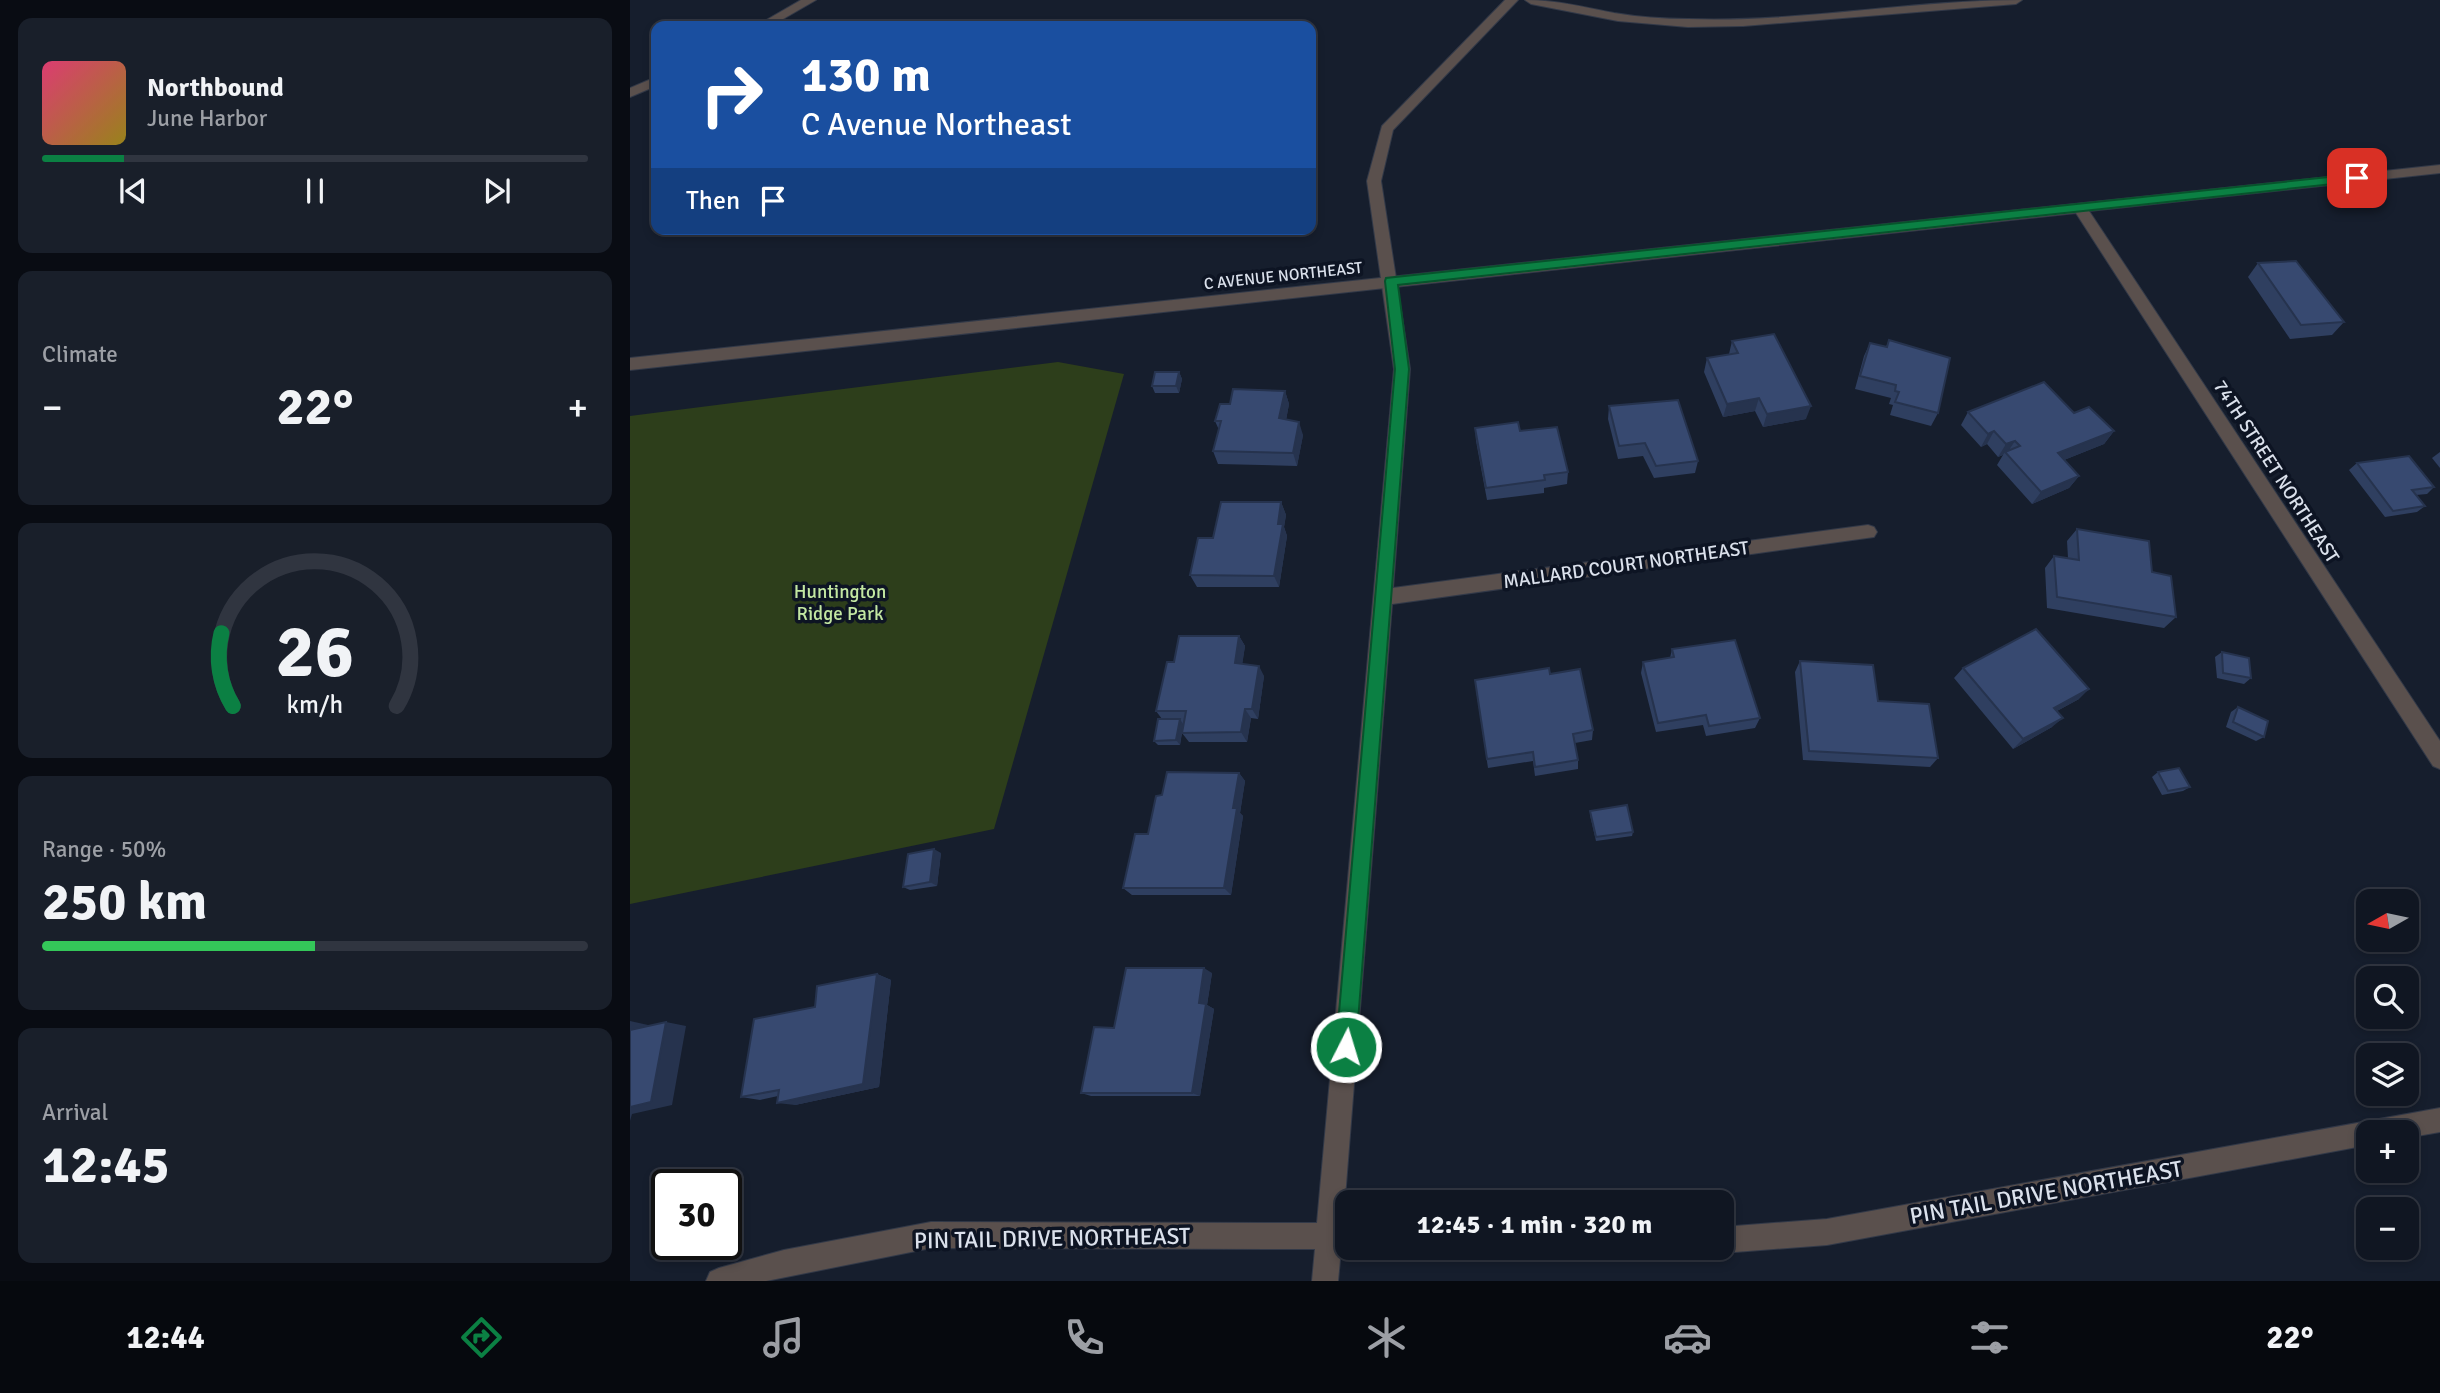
<!DOCTYPE html>
<meta charset="utf-8">
<style>
body{margin:0;font-family:Signika,sans-serif;background:#191f2a;color:#f1f3f6;height:100vh;display:flex;flex-direction:column;font-size:26px;white-space:nowrap}
*{box-sizing:border-box;margin:0}
p{font-size:23px;color:#9c9fa5}
.icon{flex:none;width:38px;height:38px;fill:none;stroke:currentColor;stroke-width:2;stroke-linecap:round;stroke-linejoin:round}
.map{position:relative;flex:1;overflow:hidden}
.panel{display:flex;flex-direction:column;gap:18px;padding:18px;background:#090c13;width:630px}
.panel>*{flex:none}
.guide{position:absolute;left:21px;top:21px;width:665px;height:214px;border-radius:14px;box-shadow:0 4px 10px #0003,0 0 0 2px #303540;background:#1a4fa0;color:#fff;overflow:hidden}
.needle{width:46px;rotate:261deg}
.fabs{position:absolute;left:1726px;top:889px;display:grid;gap:14px}
.fabs a{display:grid;place-items:center;width:63px;height:63px;border-radius:14px;background:#101622;box-shadow:0 4px 10px #0003,0 0 0 2px #303540;font-size:35px}
.speed{position:absolute;left:21px;top:1169px;display:flex;gap:14px;font-size:35px;font-weight:700;text-align:center}
.speed>*{display:grid;place-content:center;width:91px;height:91px;border-radius:50%;background:#101622;box-shadow:0 4px 10px #0003,0 0 0 2px #303540;line-height:1}
.speed .limit{border:4px solid #111;border-radius:10px;background:#fff;color:#111}
.pin{position:absolute;display:grid;place-items:center;width:60px;height:60px;color:#fff;margin:-30px;border-radius:14px;box-shadow:0 4px 10px #0006}
.me{position:absolute;width:77px;margin:-38px;rotate:5deg;stroke-linejoin:round;filter:drop-shadow(0 0 5px #0008)}
.turn{display:flex;align-items:center;gap:24px;height:147px;padding:0 35px;font-size:32px}
.turn .icon{width:91px;height:91px;stroke-width:2.5}
.turn b{display:block;font-size:49px;line-height:60px}
.then{display:flex;align-items:center;height:66px;padding:0 35px;background:#0003;gap:14px;font-size:26px}
.big{font-size:52px;font-weight:800;line-height:1.1}
.panel .widget{flex:1;display:flex;flex-direction:column;justify-content:center;gap:10px;min-width:0;padding:0 24px;border-radius:14px;background:#191f2a}
.panel .dial{align-items:center;gap:0}
.dial svg{height:182px;overflow:visible;fill:none;stroke:#303540;stroke-width:7;stroke-linecap:round;text-anchor:middle}
.dial text{fill:#f1f3f6;stroke:none}
.song{display:flex;align-items:center;gap:21px}
.cover{width:84px;height:84px;border-radius:10px;background:linear-gradient(135deg,hsl(340 70% 55%),hsl(50 70% 35%))}
.played{height:7px;border-radius:4px;background:linear-gradient(90deg,#0b8043 15%,#303540 15%)}
.keys{display:flex;justify-content:space-around;direction:ltr}
.heat{display:flex;justify-content:space-between;align-items:center;font-size:38px;direction:ltr}
.charge{height:10px;border-radius:5px;background:linear-gradient(90deg,#34c759 50%,#303540 0)}
.trip{position:absolute;left:705px;top:1190px;width:399px;height:70px;border-radius:14px;background:#101622;box-shadow:0 4px 10px #0003,0 0 0 2px #303540;font-weight:800;line-height:70px;text-align:center}
.menu{display:flex;height:112px;justify-content:space-around;align-items:center;background:#06090e;color:#9c9fa5}
.menu .icon{width:49px;height:49px}
.menu .selected{color:#0b8043}
.menu b{font-size:32px;color:#f1f3f6}
main{display:flex;flex:1;min-height:0}
.map>svg:first-child{display:block}
.green{fill:#2d3e1b}
.lines{fill:none;stroke-linecap:round;stroke-linejoin:round}
.minor-casing{stroke:#323948;stroke-width:2}
.tertiary-casing{stroke:#323948;stroke-width:2}
.minor{fill:#5a504d;fill-rule:evenodd}
.tertiary{fill:#5a504d;fill-rule:evenodd}
.wall{fill:#2f3f60}
.shaded-wall{fill:#26334e}
.building{fill:#374970;stroke:#26334e;stroke-width:2}
.route{fill:#0b8043;stroke:#07532c;stroke-width:2}
.labels{text-anchor:middle;stroke-width:7;stroke-linejoin:round;paint-order:stroke}
.far-street-label{font-size:16px;fill:#dbe1ec;stroke:#0d1423}
.street-label{font-size:19px;fill:#dbe1ec;stroke:#0d1423}
.park-label{font-size:19px;fill:#c3e7a2;stroke:#0d1423}
.near-street-label{font-size:23px;fill:#dbe1ec;stroke:#0d1423}
</style>
<main>
<section class="panel">
<div class="widget">
<div class="song"><i class="cover"></i><div><b>Northbound</b><p>June Harbor</p></div></div>
<div class="played"></div>
<div class="keys"><svg class="icon" aria-label="previous" viewBox="0 0 24 24"><path d="M18 5L8 12l10 7zM5 5v14"/></svg><svg class="icon" aria-label="pause" viewBox="0 0 24 24"><path d="M8 5v14M16 5v14"/></svg><svg class="icon" aria-label="next" viewBox="0 0 24 24"><path d="M6 5l10 7-10 7zM19 5v14"/></svg></div>
</div>
<div class="widget"><p>Climate</p>
<div class="heat"><a>−</a><b class="big">22°</b><a>+</a></div>
</div>
<div class="widget dial"><svg viewBox="0 0 100 80">
<path d="M14 69A42 42 0 1 1 86 69"/>
<path d="M14 69A42 42 0 0 1 9 37" stroke="#0b8043"/>
<text x="50" y="56" font-size="32" font-weight="700">26</text>
<text x="50" y="72" font-size="11">km/h</text>
</svg></div>
<div class="widget"><p>Range · 50%</p><b class="big">250 km</b><div class="charge"></div></div>
<div class="widget"><p>Arrival</p><b class="big">12:45</b></div>
</section>
<div class="map">
<svg width="1810" height="1281" viewBox="0 0 1810 1281">
<rect width="100%" height="100%" fill="#161e2d"/>
<!-- green -->
<path class="green" d="M428,362l66,12 -130,455 -364,75v-488z"/>
<g class="lines">
<defs>
<g id="minor">
<path d="M171,0h15l-45,26h-15z"/>
<path d="M875,0h13l-125,130 -12,51 29,188 -17,219 475,-63 6,2 3,5 -3,5 -482,67 -49,619h5v25h3l-10,1 -3,32h-26l3,-32 -384,-1 -165,33h-60l4,-9 9,-4 65,-18 147,-28 386,1 77,-854 -27,-188 15,-55z"/>
<path d="M895,0c31,0 59,7 89,13 24,4 50,6 74,6 110,4 223,-19 334,-19l-6,4 -273,22 -55,1 -70,-6 -87,-17z"/>
<path d="M26,77v9l-26,11v-9z"/>
<path d="M1810,1108v24l-34,6v-6h-38v13l-541,100 -105,8 -10,-5h10v-21l105,-8z"/>
</g>
<path id="tertiary" d="M1810,165v8l-351,38 351,530v28l-7,-3 -357,-553 -1446,157v-12z"/>
</defs>
<!-- minor casing -->
<use href="#minor" class="minor-casing"/>
<!-- tertiary casing -->
<use href="#tertiary" class="tertiary-casing"/>
<!-- minor -->
<use href="#minor" class="minor"/>
<!-- tertiary -->
<use href="#tertiary" class="tertiary"/>
</g>
<!-- wall -->
<g class="wall">
<path d="M1628,263l86,59 -12,13 -42,4 -42,-62z"/>
<path d="M1259,340l49,73 -7,13 -41,-11 3,-10 -4,-1 2,-6 -36,-9 9,-33 6,-13 16,4z"/>
<path d="M1102,341l74,78 -43,8 -8,-16 -32,6 -19,-45 3,-14 22,-4z"/>
<path d="M549,372l3,7 -3,14h-24l-3,-7z"/>
<path d="M655,391l4,13 -3,16 17,15 -6,31 -79,-2 -5,-13 6,-21 -4,-9 15,-17z"/>
<path d="M979,406l89,55 -3,12 -41,5 -11,-22 -25,3 -10,-40z"/>
<path d="M1338,412l146,19 -10,13 -40,16 15,16 -10,12 -37,16 -35,-39 6,-10 -5,2 -11,-13 -6,3 -20,-22z"/>
<path d="M845,428l45,3 48,41 -1,12 -23,4v5l-57,7 -11,-59z"/>
<path d="M1810,452v16l-8,-10z"/>
<path d="M1727,463l77,24 -7,7 -11,1 9,11 -8,6 -32,5 -36,-47z"/>
<path d="M651,502l5,13 -2,12 3,9 -8,51h-82l-7,-12 23,-37z"/>
<path d="M1447,529l75,43 24,45 -12,11 -117,-20 -2,-40 9,-12 14,2 -1,-17z"/>
<path d="M609,636l6,10 -3,18 22,12 -6,43 -7,-1 -4,24h-58l-7,-9 -2,12h-22l-4,-4 8,-22 -6,-8 18,-49z"/>
<path d="M1042,649l88,69 -5,10 -49,8 -3,-11 -47,7 -15,-59 2,-11 27,-4z"/>
<path d="M1592,652l29,26 -7,6 -27,-6 -2,-21z"/>
<path d="M1170,661l78,40 60,57 -8,9 -127,-7 -8,-88z"/>
<path d="M1333,668l116,31 -22,12 -5,16 -39,22 -59,-71z"/>
<path d="M920,674l43,56 -1,10 -17,3 3,17v9l-43,7 -2,-15 -45,7 -12,-78z"/>
<path d="M1608,707l26,30 -8,4 -30,-14 5,-15z"/>
<path d="M1528,772l32,15 -7,4 -21,4 -10,-18z"/>
<path d="M609,773l6,8 -5,32 3,3 -12,79h-99l-9,-7 25,-54 14,-39z"/>
<path d="M960,811l43,21 -1,4 -36,5 -6,-26z"/>
<path d="M311,853l-4,33 -27,4 -7,-3z"/>
<path d="M582,973l-5,32 7,4 -14,87h-109l-10,-3 33,-65z"/>
<path d="M247,974l14,6 -12,107 -84,18 -17,-9 -18,4 -19,-3 74,-90z"/>
</g>
<!-- shaded-wall -->
<g class="shaded-wall">
<path d="M549,372l3,7 -3,14 -3,-7z"/>
<path d="M655,391l4,13 -5,27 -5,-13z"/>
<path d="M1129,398l-4,13 -32,6 4,-13z"/>
<path d="M1181,406l-5,13 -43,8 4,-13z"/>
<path d="M669,422l4,13 -6,31 -4,-13z"/>
<path d="M1364,431l-7,13 -6,3 7,-13z"/>
<path d="M1484,431l-10,13 -55,22 9,-13z"/>
<path d="M1385,441l-8,12 -2,-1 -2,3 -5,2 8,-13z"/>
<path d="M1449,476l-10,12 -37,16 9,-12z"/>
<path d="M651,502l5,13 -2,12 3,9 -8,51 -5,-11 4,-52z"/>
<path d="M609,636l6,10 -4,27 -6,-10z"/>
<path d="M629,666l5,10 -6,43 -6,-10z"/>
<path d="M1459,689l-10,10 -35,19 10,-10z"/>
<path d="M615,709l6,9 -4,24 -6,-10z"/>
<path d="M1433,718l-11,9 -39,22 10,-10z"/>
<path d="M550,719l3,5 -3,21 -4,-5z"/>
<path d="M609,773l6,8 -5,32 3,3 -12,79 -7,-7 9,-80z"/>
<path d="M304,849l7,4 -4,33 -7,-4z"/>
<path d="M574,968l8,5 -5,32 7,4 -14,87 -8,-3 7,-90z"/>
<path d="M247,974l14,6 -12,107 -84,18 -18,-2z"/>
<path d="M0,1021l18,4 -2,10 -16,-3z"/>
<path d="M36,1022l20,4 -14,79 -40,9 -2,7v-14z"/>
</g>
<!-- building -->
<g class="building">
<path d="M1666,261l48,61 -43,3 -43,-62z"/>
<path d="M1144,334l37,72 -44,8 -8,-16 -32,6 -20,-46 31,-5 -6,-12z"/>
<path d="M1259,340l61,18 -12,55 -43,-11 4,-10 -4,-1 1,-6 -36,-9 10,-33 17,4z"/>
<path d="M525,372h24l-3,14h-24z"/>
<path d="M1414,382l30,31 15,-6 25,24 -56,22 21,23 -38,16 -36,-40 15,-6 -5,-5 -9,3 -12,-13 -6,3 -20,-22z"/>
<path d="M603,389l52,2 -6,27 20,4 -6,31 -80,-2 8,-30h-6l5,-17h10z"/>
<path d="M1048,400l20,61 -42,5 -11,-23 -26,3 -10,-40z"/>
<path d="M888,422l2,9 37,-4 11,45 -24,3 1,5 -59,8 -11,-60z"/>
<path d="M1779,456l25,31 -22,3 13,16 -32,5 -36,-48z"/>
<path d="M591,502h60l-3,22h5l-9,52 -84,-1 8,-37h15z"/>
<path d="M1447,529l72,12 3,31 19,4 5,41 -119,-20 -3,-41 25,4z"/>
<path d="M1406,629l53,60 -35,19 9,10 -40,21 -60,-71z"/>
<path d="M549,636h60l-4,27 24,3 -7,43h-7l-4,23 -59,1 4,-22h-30l11,-49h7z"/>
<path d="M1105,640l25,78 -51,8 -3,-11 -48,8 -15,-61 31,-5 -2,-8z"/>
<path d="M1592,652l27,6 2,20 -28,-5z"/>
<path d="M1170,661l73,4 5,36 51,3 9,54 -129,-7z"/>
<path d="M919,668l1,6 30,-5 13,61 -20,4 5,26 -43,7 -2,-15 -46,7 -12,-79z"/>
<path d="M1608,707l30,14 -4,16 -31,-15z"/>
<path d="M528,719h22l-4,21 -22,1z"/>
<path d="M1549,768l11,19 -22,4 -10,-19z"/>
<path d="M537,772l72,1 -6,35h4l-13,80h-101l12,-54h13l8,-38 6,-1z"/>
<path d="M997,805l6,27 -37,5 -6,-26z"/>
<path d="M304,849l-4,33 -27,5 5,-33z"/>
<path d="M496,968h78l-5,35 7,1 -14,89h-111l13,-66 20,1z"/>
<path d="M247,974l-14,110 -86,19 2,-13 -38,7 13,-78 61,-12 2,-21z"/>
<path d="M36,1022l-15,80 -21,5v-77z"/>
</g>
<!-- route -->
<path class="route" d="M1727,174l4,1v6l-963,104 11,84 -53,678 -3,7 -7,3 -7,-3 -3,-7 59,-678 -10,-88 1,-3z"/>
<g class="labels">
<!-- far-street labels -->
<g class="far-street-label">
<text transform="translate(653 275) rotate(-6)" y="6">C AVENUE NORTHEAST</text>
</g>
<!-- street labels -->
<g class="street-label">
<text transform="translate(1647 471) rotate(57)" y="7">74TH STREET NORTHEAST</text>
<text transform="translate(996 564) rotate(-8)" y="7">MALLARD COURT NORTHEAST</text>
</g>
<!-- park labels -->
<g class="park-label">
<text x="210" y="598">Huntington<tspan x="210" dy="22">Ridge Park</tspan></text>
</g>
<!-- near-street labels -->
<g class="near-street-label">
<text transform="translate(1416 1192) rotate(-10)" y="8">PIN TAIL DRIVE NORTHEAST</text>
<text transform="translate(422 1238) rotate(-1)" y="8">PIN TAIL DRIVE NORTHEAST</text>
</g>
</g>
</svg>
<div class="fabs">
<a><svg class="needle" viewBox="-14 -14 28 28"><path d="M0-13l5 13h-10z" fill="#e53935"/><path d="M0 13l5-13h-10z" fill="#9c9fa5"/></svg></a>
<a><svg class="icon" aria-label="search" viewBox="0 0 24 24"><circle cx="10" cy="10" r="6"/><path d="M15 15l6 6"/></svg></a>
<a><svg class="icon" aria-label="layers" viewBox="0 0 24 24"><path d="M12 4l9 5-9 5-9-5zM3 14l9 5 9-5"/></svg></a>
<a>+</a>
<a>−</a>
</div>
<div class="speed"><div class="limit">30</div></div>
<div class="pin" style="left:1727px;top:178px;background:#d93025"><svg class="icon" aria-label="arrive" viewBox="0 0 24 24"><path d="M6 21V4h12l-3 4 3 4H6"/></svg></div>
<svg class="me" style="left:716px;top:1047px" viewBox="-20 -20 40 40"><circle r="17" fill="#0b8043" stroke="#fff" stroke-width="3"/><path d="M0-11L8 9 0 5-8 9z" fill="#fff"/></svg>
<div class="trip">12:45 · 1 min · 320 m</div>
<div class="guide">
<div class="turn"><svg class="icon" aria-label="right" viewBox="0 0 24 24"><path d="M7 20v-9h11M14 6l5 5-5 5"/></svg><div><b>130 m</b>C Avenue Northeast</div></div>
<div class="then">Then<svg class="icon" aria-label="arrive" viewBox="0 0 24 24"><path d="M6 21V4h12l-3 4 3 4H6"/></svg></div>
</div>
</div>
</main>
<nav class="menu">
<b>12:44</b>
<svg class="icon selected" aria-label="directions" viewBox="0 0 24 24"><path d="M12 3l9 9-9 9-9-9zM9 14v-3h6M13 9l2 2-2 2"/></svg>
<svg class="icon" aria-label="music" viewBox="0 0 24 24"><path d="M9 18V5l10-2v13"/><circle cx="6" cy="18" r="3"/><circle cx="16" cy="16" r="3"/></svg>
<svg class="icon" aria-label="phone" viewBox="0 0 24 24"><path d="M5 4h4l2 5-3 2q2 4 5 5l2-3 5 2v4C11 20 4 13 5 4z"/></svg>
<svg class="icon" aria-label="climate" viewBox="0 0 24 24"><path d="M12 3v18M4 7l16 10M4 17L20 7"/></svg>
<svg class="icon" aria-label="car" viewBox="0 0 24 24"><path d="M5 17H2v-5l4-1 3-4h7l3 4 3 1v5h-3M9 17h6M6 11h13"/><circle cx="7" cy="17" r="2"/><circle cx="17" cy="17" r="2"/></svg>
<svg class="icon" aria-label="filters" viewBox="0 0 24 24"><path d="M4 7h16M4 17h16"/><circle cx="9" cy="7" r="2"/><circle cx="15" cy="17" r="2"/></svg>
<b>22°</b>
</nav>
